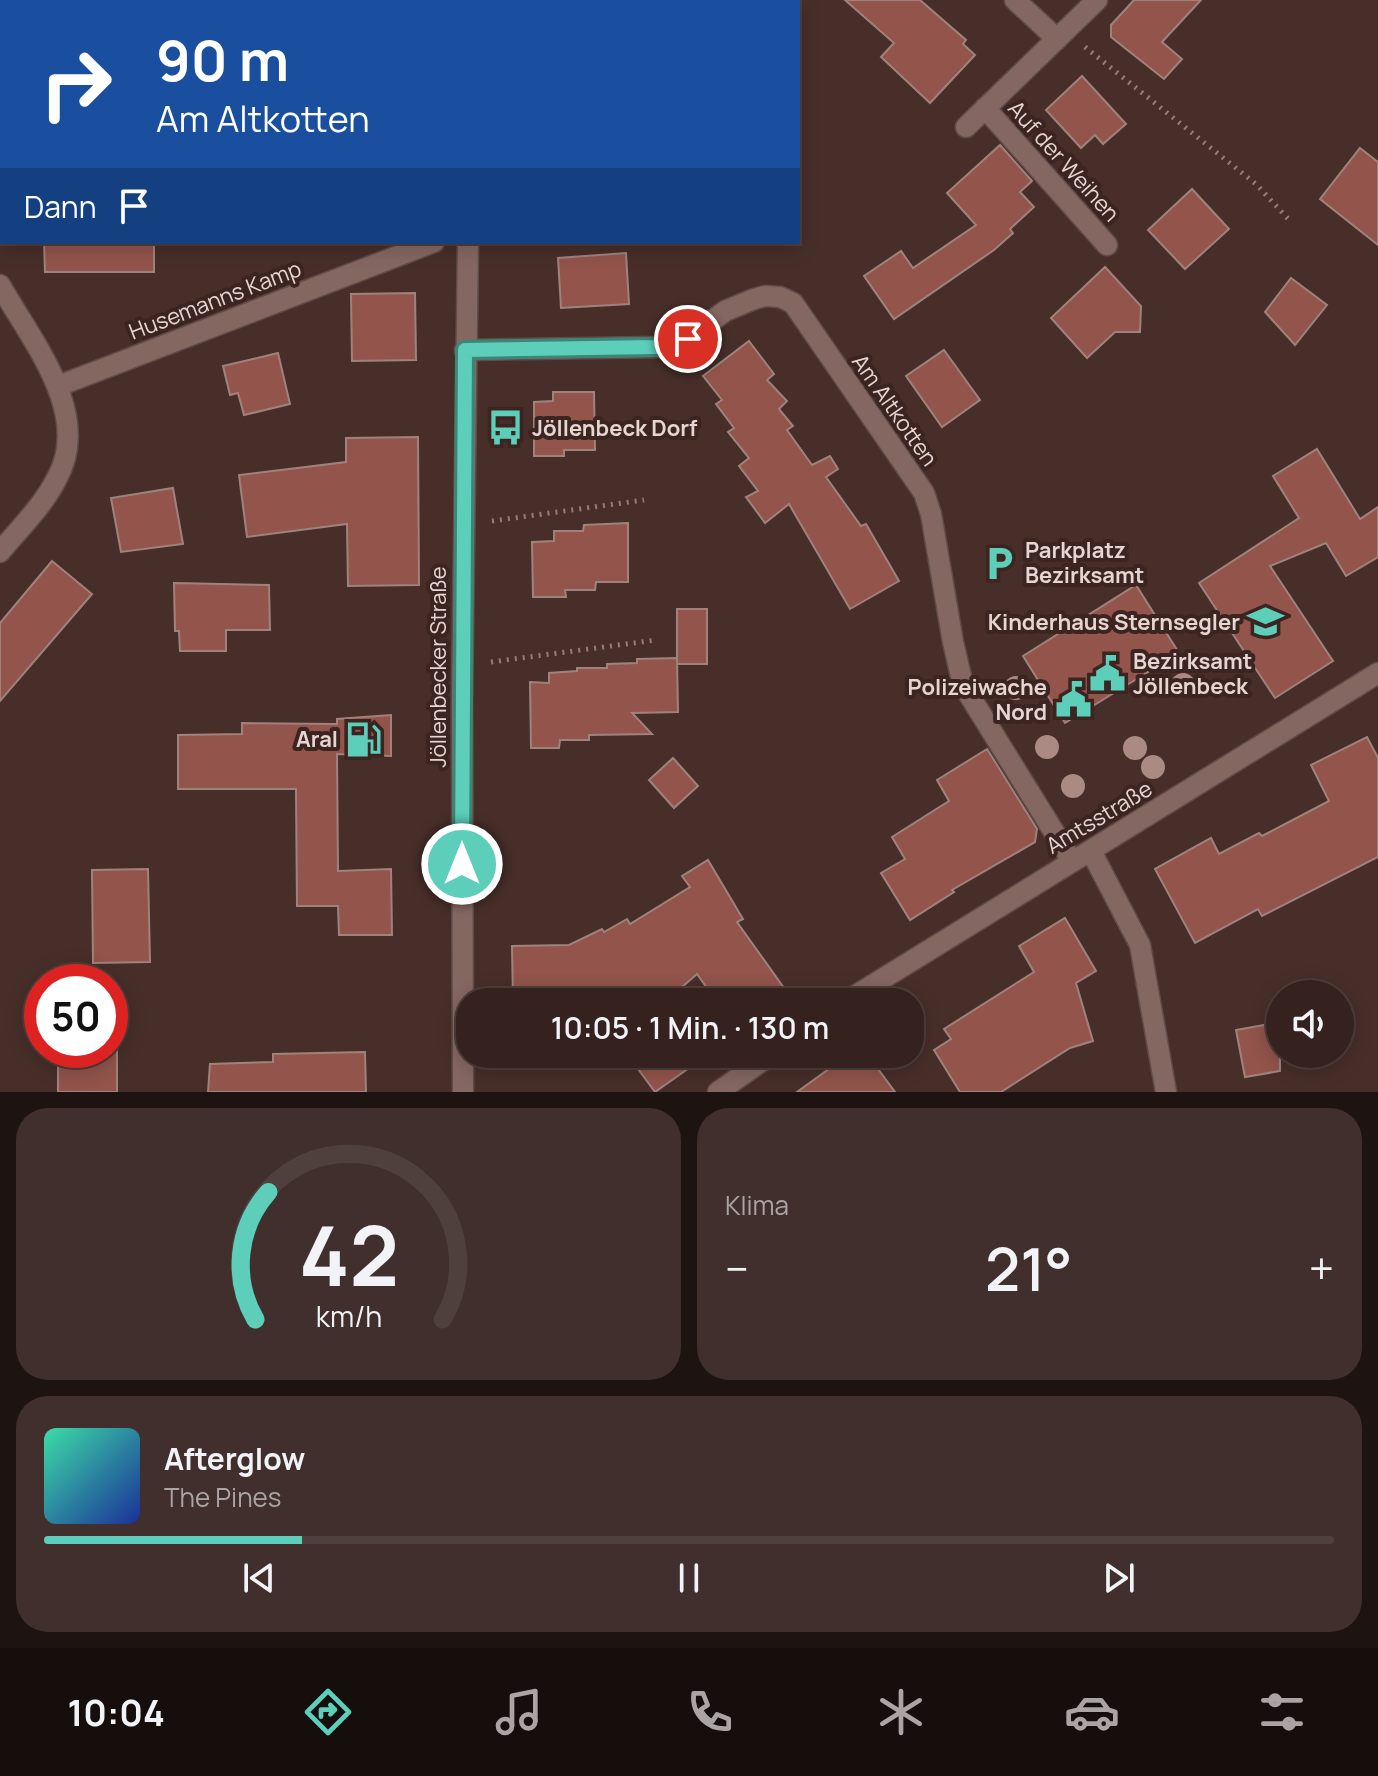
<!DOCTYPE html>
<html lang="de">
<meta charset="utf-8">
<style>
body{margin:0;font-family:Manrope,sans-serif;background:#402f2c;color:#f1f3f6;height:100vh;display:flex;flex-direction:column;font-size:30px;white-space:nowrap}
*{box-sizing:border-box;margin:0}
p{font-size:26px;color:#aaa4a4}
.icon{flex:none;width:44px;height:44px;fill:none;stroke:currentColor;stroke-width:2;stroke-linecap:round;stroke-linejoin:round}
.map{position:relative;height:1092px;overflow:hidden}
.panel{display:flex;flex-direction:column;gap:16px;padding:16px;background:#1d1311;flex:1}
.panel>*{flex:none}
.guide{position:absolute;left:0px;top:0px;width:800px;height:244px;box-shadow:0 4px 20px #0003,0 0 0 2px #4f3f3d;background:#1a4fa0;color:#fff;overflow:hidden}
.fabs{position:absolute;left:1266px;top:980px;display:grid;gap:16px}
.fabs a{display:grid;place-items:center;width:88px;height:88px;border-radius:50%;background:#35221f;box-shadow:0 4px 20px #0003,0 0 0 2px #4f3f3d;font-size:40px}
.speed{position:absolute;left:24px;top:964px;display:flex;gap:16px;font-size:40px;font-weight:700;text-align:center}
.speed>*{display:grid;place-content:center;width:104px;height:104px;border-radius:50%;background:#35221f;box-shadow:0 4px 20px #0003,0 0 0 2px #4f3f3d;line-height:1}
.speed .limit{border:12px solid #d22;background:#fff;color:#111}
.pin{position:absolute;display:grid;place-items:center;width:68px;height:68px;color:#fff;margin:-34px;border:4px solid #fff;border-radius:50%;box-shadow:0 2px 8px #0007}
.me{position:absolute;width:88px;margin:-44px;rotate:0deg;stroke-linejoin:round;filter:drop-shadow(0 0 6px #0008)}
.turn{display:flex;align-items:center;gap:28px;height:168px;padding:0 24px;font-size:36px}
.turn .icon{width:104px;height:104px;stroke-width:2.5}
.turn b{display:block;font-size:56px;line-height:68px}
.then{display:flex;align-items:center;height:76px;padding:0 24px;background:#0003;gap:16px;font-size:30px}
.big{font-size:60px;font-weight:600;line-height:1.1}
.panel .tile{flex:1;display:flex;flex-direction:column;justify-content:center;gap:12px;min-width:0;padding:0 28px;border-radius:32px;background:#402f2c}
.panel .dial{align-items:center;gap:0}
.dial svg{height:208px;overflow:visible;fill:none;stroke:#4f3f3d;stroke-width:7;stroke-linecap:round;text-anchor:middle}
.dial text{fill:#f1f3f6;stroke:none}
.song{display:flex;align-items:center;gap:24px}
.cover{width:96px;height:96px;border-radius:12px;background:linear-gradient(135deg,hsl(160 70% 55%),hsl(230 70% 35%))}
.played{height:8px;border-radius:4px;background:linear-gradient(90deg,#5dceb9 20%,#4f3f3d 20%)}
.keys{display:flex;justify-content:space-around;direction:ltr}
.heat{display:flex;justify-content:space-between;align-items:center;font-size:44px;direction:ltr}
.panel .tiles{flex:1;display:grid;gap:16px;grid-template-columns:1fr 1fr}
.tile:last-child{grid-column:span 2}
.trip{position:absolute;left:456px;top:988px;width:468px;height:80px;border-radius:32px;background:#35221f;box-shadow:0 4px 20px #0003,0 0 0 2px #4f3f3d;font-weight:600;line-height:80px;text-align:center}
.tab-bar{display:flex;height:128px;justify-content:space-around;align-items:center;background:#150e0c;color:#aaa4a4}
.tab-bar .icon{width:56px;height:56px}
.tab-bar .current{color:#5dceb9}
.tab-bar b{font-size:36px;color:#f1f3f6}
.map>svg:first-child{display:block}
.building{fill:#92544b;stroke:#a0827d;stroke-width:2}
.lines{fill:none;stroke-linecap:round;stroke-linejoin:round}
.street-casing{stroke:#604b48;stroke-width:23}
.secondary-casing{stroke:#604b48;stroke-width:23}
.path{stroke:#937e7a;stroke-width:5;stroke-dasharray:2 6;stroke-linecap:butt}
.street{stroke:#856762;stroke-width:20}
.secondary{stroke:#856762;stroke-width:20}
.tree{fill:#ab8a84}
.route-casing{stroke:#3c8678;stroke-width:20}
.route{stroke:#5dceb9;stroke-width:14}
.labels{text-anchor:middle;stroke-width:8;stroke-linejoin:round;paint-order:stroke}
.street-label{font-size:22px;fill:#e6d5d2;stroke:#3c2420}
.poi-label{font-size:22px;font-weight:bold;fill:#e6d5d2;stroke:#3c2420;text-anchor:start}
</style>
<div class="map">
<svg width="1378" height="1092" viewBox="0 0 1378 1092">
<rect width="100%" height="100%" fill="#472e29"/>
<!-- building -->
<g class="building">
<path d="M845,0h75l46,40 -3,4 12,11 -45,48 -49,-46 13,-14z"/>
<path d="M1134,0h67l-39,42 20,17 -18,20 -53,-42v-12z"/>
<path d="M1082,76l44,48 -23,20 -8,-9 -14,13 -35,-38z"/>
<path d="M1000,145l32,36 -12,11 14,15 -24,22 3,4 -19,17 -100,69 -30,-43 37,-25 12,17 63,-43 -29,-32z"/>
<path d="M1360,148l18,14v83l-58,-46z"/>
<path d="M1192,189l37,40 -44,40 -37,-39z"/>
<path d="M44,242h110v30h-109z"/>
<path d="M626,253l3,51 -68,4 -3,-50z"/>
<path d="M1105,267l36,39 -1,26h-25l-28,26 -36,-40z"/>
<path d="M1291,278l36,27 -32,40 -30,-33z"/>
<path d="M415,293l1,67 -64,1 -1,-67z"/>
<path d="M749,341l25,33 -7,6 20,21 -8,8 14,17 -6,4 25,35 18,-9 8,13 -12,8 35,49 5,-2 33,57 -49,28 -61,-105 -24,19 -19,-26 12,-6 -19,-25 10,-8 -21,-26 6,-4 -18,-24 6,-4 -19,-24z"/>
<path d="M944,350l36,50 -38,27 -36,-51z"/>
<path d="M278,353l12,51 -46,11 -6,-22 -8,2 -7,-29z"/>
<path d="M553,392h41l1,58h-31v6h-30v-54l19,-1z"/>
<path d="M418,437l1,148 -71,1 -1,-62 -100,13 -8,-62 107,-13v-24z"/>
<path d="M1317,449l43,70 18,-12v50l-32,19 -20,-33 -56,23 63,95 -58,37 -76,-115 100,-65 -26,-42z"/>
<path d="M173,488l10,56 -62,8 -10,-54z"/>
<path d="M628,523v59h-32l-1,8h-30l1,7h-33l-1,-55 22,-1v-10h29l1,-6z"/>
<path d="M52,561l40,33 -92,107v-78z"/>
<path d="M174,583l95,2 1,45h-44v21h-46l-1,-20h-4z"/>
<path d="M1136,585l43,68 -114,70 -42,-67z"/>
<rect x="677" y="609" width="30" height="55"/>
<path d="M677,658l1,54 -46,1 20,21 -63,1v5h-29l-1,8h-28l-1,-66 19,1v-10l28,-2v-3h30v-4l30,-1v-4z"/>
<path d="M391,715v41l-54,-2 1,117 53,-2 1,66h-53l-1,-29h-41l-1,-117h-118v-54l64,-1v-11l95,1v-5z"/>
<path d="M1367,737l11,21v99l-116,59 -4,-7 -63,34 -40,-74 56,-31 8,16 40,-21 3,3 67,-35 -18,-36z"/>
<path d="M987,749l50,80 -2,13 -83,48 2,2 -44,28 -29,-47 24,-14 -13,-22 57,-36 -12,-21z"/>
<path d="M673,758l25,28 -24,22 -25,-28z"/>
<path d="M708,860l35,59 -6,3 57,80h-77l-20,-28 -32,28h-152l-1,-56 57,-1 33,-16 2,3 23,-13 3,5 60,-37 -8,-11z"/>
<path d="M148,869l2,93 -57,1 -1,-93z"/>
<path d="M1065,918l31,53 -20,12 17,58 -23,7 -69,44h-41l-26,-42 17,-11 -7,-10 90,-57 -15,-26z"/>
<path d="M1280,1022v49l-35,6 -9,-47z"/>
<rect x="58" y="1050" width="59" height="42"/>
<path d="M365,1052l1,40h-158l2,-28 63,-2v-8z"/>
<path d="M627,1054h82l-54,38z"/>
<path d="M818,1054h49l28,38h-98l33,-24z"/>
</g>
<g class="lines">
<defs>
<g id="street">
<path d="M1015,0l42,39"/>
<path d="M985,108l122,137"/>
<path d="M966,127l131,-127"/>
<path d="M0,285c31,55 93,129 57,193 -14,28 -37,50 -57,74"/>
<path d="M465,350l191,-3 32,-8 37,-28 29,-12 11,-3 15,1 13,6 131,190 7,21 22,128 10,43 109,176"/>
<path d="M58,386l376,-144"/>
<path d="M1091,851l49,94 26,147"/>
<path d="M845,1002l533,-329"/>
<path d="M718,1092l54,-38"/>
</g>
<g id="secondary">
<path d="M468,0v2"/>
<path d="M463,1092l-1,-390 6,-460"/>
</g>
</defs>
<!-- street casing -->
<use href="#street" class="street-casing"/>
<!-- secondary casing -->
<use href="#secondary" class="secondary-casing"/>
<!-- path -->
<g class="path">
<path d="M283,0v2"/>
<path d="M1085,47l172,138 33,36"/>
<path d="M492,521l152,-21"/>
<path d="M491,662l165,-22"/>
</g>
<!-- street -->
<use href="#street" class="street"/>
<!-- secondary -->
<use href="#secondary" class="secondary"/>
</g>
<!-- trees -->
<g class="tree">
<circle cx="1183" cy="685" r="12"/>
<circle cx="1016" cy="688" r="12"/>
<circle cx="1047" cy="747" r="12"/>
<circle cx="1135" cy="748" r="12"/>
<circle cx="1153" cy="767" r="12"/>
<circle cx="1073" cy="786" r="12"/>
</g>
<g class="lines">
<defs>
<path id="route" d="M462,864l3,-514 191,-3 32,-8"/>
</defs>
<!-- route casing -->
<use href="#route" class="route-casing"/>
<!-- route -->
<use href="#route" class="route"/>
</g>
<!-- icons -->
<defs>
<symbol id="bus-bare" viewBox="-9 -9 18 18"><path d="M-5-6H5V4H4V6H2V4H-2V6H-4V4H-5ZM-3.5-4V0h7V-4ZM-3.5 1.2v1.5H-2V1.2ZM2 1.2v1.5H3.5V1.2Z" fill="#5dceb9" stroke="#3c2420" stroke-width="2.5" paint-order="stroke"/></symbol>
<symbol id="parking-bare" viewBox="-9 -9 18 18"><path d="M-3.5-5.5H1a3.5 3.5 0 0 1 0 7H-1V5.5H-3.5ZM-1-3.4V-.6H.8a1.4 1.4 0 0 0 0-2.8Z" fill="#5dceb9" stroke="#3c2420" stroke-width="2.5" paint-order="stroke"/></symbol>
<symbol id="school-bare" viewBox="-9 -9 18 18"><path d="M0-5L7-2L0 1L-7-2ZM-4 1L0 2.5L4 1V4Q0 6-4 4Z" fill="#5dceb9" stroke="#3c2420" stroke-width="2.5" paint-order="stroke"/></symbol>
<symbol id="civic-bare" viewBox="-9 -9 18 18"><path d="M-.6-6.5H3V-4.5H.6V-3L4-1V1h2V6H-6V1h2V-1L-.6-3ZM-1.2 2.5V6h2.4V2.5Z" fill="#5dceb9" stroke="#3c2420" stroke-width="2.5" paint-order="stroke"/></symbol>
<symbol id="fuel-bare" viewBox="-9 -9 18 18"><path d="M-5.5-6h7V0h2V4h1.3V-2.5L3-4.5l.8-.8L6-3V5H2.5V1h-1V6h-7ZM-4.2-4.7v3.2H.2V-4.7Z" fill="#5dceb9" stroke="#3c2420" stroke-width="2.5" paint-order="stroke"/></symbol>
</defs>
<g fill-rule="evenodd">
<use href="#bus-bare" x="480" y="402" width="51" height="51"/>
<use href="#parking-bare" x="974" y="538" width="51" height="51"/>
<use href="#school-bare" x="1240" y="596" width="51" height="51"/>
<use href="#civic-bare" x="1082" y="648" width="51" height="51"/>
<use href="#civic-bare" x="1048" y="674" width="51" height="51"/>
<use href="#fuel-bare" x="338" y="714" width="51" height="51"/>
</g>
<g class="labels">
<!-- street labels -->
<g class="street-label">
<text transform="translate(1064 161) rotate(48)" y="8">Auf der Weihen</text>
<text transform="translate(215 300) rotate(-21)" y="8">Husemanns Kamp</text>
<text transform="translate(895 410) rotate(55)" y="8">Am Altkotten</text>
<text transform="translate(438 667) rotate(-90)" y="8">Jöllenbecker Straße</text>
<text transform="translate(1099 817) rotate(-31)" y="8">Amtsstraße</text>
</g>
<!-- poi labels -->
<g class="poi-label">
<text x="532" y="436">Jöllenbeck Dorf</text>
<text x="1025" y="558">Parkplatz<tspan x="1025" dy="25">Bezirksamt</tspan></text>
<text x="1240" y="630" text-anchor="end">Kinderhaus Sternsegler</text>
<text x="1133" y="669">Bezirksamt<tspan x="1133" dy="25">Jöllenbeck</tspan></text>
<text x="1047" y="695" text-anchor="end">Polizeiwache<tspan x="1047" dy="25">Nord</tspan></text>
<text x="338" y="747" text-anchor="end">Aral</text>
</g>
</g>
</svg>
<div class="fabs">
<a><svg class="icon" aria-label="sound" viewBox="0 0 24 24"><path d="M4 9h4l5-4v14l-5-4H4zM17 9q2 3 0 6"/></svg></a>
</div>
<div class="speed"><div class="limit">50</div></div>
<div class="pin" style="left:688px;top:339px;background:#d93025"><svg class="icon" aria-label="arrive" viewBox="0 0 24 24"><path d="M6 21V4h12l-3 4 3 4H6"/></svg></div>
<svg class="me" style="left:462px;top:864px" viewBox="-20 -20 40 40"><circle r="17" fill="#5dceb9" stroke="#fff" stroke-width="3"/><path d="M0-11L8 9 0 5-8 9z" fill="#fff"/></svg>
<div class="trip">10:05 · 1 Min. · 130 m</div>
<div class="guide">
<div class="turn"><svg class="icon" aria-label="right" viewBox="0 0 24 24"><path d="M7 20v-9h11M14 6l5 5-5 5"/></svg><div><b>90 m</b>Am Altkotten</div></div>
<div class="then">Dann<svg class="icon" aria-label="arrive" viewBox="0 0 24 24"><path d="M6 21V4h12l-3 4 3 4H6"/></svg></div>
</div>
</div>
<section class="panel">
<div class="tiles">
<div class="tile dial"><svg viewBox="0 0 100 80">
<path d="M14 69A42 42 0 1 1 86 69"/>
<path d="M14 69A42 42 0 0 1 19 20" stroke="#5dceb9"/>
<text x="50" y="56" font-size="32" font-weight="700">42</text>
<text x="50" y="72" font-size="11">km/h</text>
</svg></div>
<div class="tile"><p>Klima</p>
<div class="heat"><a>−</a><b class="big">21°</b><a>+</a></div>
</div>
<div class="tile">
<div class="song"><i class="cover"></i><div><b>Afterglow</b><p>The Pines</p></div></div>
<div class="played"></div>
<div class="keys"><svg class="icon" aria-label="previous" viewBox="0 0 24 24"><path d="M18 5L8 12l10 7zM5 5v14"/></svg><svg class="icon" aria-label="pause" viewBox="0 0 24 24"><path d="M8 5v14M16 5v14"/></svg><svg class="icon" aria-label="next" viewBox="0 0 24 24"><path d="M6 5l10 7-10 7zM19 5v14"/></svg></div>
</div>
</div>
</section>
<nav class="tab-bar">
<b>10:04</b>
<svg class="icon current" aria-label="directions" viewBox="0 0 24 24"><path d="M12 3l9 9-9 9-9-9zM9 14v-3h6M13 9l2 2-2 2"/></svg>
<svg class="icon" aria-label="music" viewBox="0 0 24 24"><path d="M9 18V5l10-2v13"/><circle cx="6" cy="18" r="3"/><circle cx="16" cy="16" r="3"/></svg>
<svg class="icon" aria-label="phone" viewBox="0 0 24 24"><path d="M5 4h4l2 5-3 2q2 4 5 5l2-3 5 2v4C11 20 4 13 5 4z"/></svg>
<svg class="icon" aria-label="climate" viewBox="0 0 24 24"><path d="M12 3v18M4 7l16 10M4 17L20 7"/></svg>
<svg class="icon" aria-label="car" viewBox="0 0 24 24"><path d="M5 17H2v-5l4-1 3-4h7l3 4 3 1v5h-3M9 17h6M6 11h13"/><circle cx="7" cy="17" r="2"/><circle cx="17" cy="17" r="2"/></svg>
<svg class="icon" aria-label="filters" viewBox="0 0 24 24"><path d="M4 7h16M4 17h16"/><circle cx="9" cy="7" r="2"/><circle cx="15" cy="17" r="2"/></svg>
</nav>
